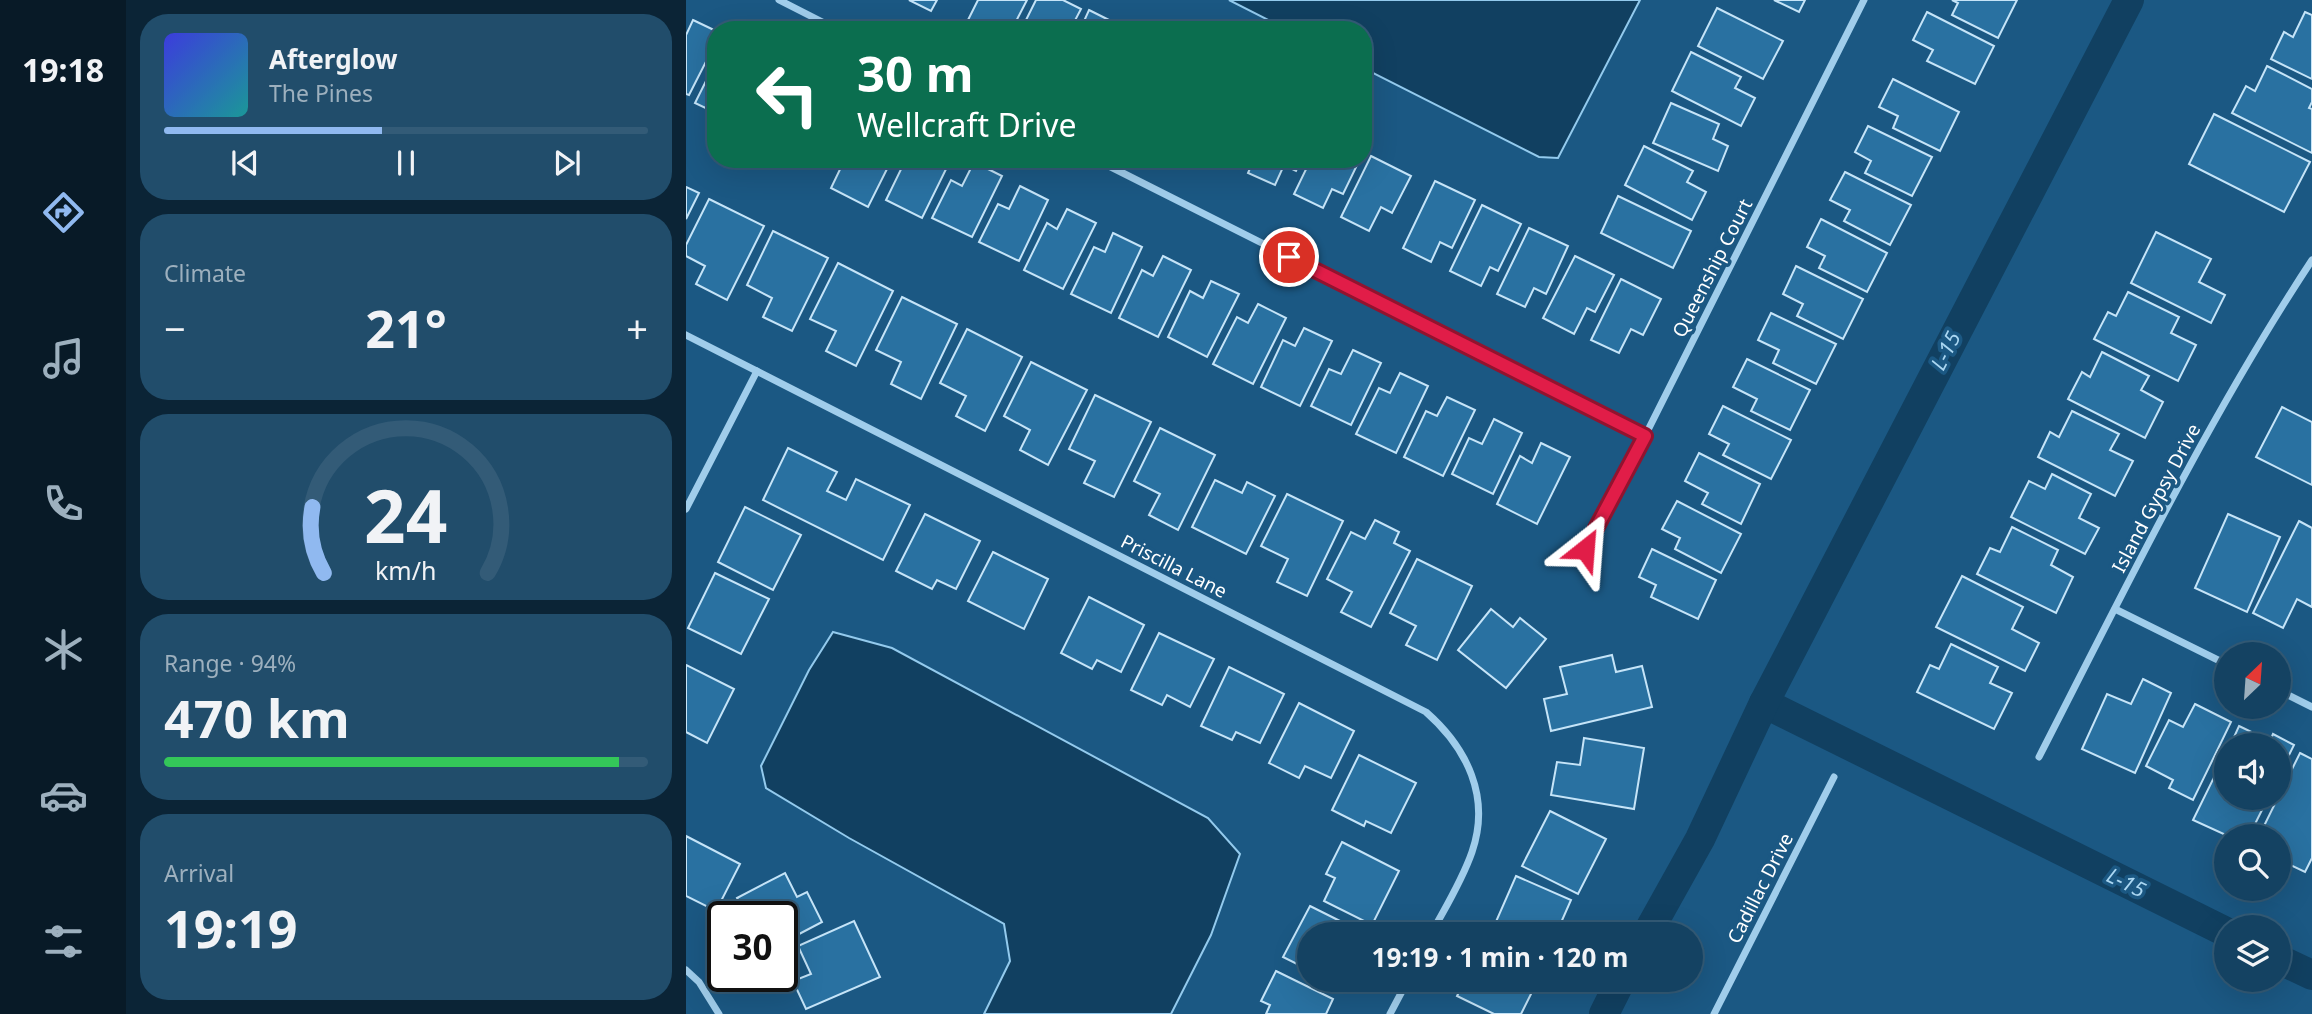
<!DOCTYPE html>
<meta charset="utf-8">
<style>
body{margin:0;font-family:"Noto Sans",sans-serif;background:#214d6b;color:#f1f3f6;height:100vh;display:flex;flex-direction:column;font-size:26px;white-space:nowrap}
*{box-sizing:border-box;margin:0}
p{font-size:23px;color:#9db0be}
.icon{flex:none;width:38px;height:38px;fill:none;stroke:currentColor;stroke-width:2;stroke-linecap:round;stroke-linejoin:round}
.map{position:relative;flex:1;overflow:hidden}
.panel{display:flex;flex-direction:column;gap:14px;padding:14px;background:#0b2436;width:560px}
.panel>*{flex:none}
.hud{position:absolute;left:21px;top:21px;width:665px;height:147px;border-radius:28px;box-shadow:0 7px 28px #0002,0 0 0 2px #335b77;background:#0b6e4f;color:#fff;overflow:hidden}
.needle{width:46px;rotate:25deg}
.controls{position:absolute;left:1528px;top:642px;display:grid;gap:14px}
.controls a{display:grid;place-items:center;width:77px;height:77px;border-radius:50%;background:#144262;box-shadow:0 7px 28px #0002,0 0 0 2px #335b77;font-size:35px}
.speed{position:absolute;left:21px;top:901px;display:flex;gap:14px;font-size:35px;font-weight:700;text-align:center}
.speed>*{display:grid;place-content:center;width:91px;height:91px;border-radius:50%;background:#144262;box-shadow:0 7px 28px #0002,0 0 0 2px #335b77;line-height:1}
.speed .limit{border:4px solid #111;border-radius:10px;background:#fff;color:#111}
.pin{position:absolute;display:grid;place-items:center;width:60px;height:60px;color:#fff;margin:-30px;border:4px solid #fff;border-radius:50%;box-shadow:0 2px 7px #0007}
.me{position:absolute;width:77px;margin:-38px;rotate:28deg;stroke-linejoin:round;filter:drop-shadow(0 0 5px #0008)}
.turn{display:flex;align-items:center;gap:24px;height:147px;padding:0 35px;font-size:32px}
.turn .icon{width:91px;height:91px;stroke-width:2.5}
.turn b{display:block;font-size:49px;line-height:60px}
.big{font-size:52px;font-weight:700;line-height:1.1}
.panel .widget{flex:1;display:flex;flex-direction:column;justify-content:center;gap:10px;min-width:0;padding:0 24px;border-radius:28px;background:#214d6b}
.panel .dial{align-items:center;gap:0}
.dial svg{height:182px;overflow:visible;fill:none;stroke:#335b77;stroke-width:7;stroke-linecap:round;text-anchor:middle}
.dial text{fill:#f1f3f6;stroke:none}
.song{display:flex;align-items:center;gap:21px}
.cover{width:84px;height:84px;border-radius:10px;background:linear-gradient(135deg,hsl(240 70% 55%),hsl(180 70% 35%))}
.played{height:7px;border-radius:4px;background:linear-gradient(90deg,#90b9f0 45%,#335b77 45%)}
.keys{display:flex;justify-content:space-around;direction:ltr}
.heat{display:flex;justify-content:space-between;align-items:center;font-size:38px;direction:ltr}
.charge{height:10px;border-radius:5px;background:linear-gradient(90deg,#34c759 94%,#335b77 0)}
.trip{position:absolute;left:611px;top:922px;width:406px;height:70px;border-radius:35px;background:#144262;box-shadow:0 7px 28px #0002,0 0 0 2px #335b77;font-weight:700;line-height:70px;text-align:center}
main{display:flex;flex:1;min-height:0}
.dock{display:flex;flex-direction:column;width:126px;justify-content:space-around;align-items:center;background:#081a27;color:#9db0be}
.dock .icon{width:49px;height:49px}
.dock .current{color:#90b9f0}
.dock b{font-size:32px;color:#f1f3f6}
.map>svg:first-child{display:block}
.water{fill:#114061;stroke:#93caed;stroke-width:2}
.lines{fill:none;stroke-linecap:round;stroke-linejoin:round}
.canal{stroke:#114061;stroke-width:30}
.building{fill:#2971a1;stroke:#c5e4f8;stroke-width:2}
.minor{stroke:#a0cdeb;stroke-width:7}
.route-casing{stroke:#92132f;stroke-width:18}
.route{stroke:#e11d48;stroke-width:12}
.labels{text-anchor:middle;stroke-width:7;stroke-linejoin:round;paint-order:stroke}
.street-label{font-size:19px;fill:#fff;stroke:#1b5883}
.water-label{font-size:21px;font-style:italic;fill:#abd7f2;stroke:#1b5883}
</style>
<main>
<nav class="dock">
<b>19:18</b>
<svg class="icon current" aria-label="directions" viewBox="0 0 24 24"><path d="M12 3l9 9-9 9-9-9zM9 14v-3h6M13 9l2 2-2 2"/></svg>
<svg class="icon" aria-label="music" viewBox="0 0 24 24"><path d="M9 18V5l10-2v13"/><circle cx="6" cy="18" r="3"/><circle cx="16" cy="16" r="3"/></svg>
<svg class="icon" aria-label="phone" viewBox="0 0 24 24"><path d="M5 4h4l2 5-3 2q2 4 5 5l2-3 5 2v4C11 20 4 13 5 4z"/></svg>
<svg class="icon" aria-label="climate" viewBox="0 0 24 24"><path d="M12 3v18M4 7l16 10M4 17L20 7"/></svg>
<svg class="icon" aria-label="car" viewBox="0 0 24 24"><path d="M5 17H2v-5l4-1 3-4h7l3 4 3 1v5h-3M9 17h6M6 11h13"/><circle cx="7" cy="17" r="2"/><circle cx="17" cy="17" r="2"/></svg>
<svg class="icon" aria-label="filters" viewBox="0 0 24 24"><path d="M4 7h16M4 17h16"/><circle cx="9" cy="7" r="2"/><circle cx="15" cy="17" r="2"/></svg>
</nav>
<section class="panel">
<div class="widget">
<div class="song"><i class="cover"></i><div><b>Afterglow</b><p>The Pines</p></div></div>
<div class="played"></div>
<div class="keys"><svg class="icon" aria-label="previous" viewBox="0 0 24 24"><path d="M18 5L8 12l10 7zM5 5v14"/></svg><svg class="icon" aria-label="pause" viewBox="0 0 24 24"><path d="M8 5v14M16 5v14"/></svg><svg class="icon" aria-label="next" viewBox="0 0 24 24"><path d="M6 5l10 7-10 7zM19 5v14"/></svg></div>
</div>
<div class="widget"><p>Climate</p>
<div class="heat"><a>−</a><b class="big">21°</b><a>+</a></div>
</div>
<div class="widget dial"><svg viewBox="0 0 100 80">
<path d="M14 69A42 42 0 1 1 86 69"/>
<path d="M14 69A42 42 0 0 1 9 40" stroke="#90b9f0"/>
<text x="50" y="56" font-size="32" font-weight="700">24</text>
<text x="50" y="72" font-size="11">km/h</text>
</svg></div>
<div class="widget"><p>Range · 94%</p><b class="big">470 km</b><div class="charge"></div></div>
<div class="widget"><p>Arrival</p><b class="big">19:19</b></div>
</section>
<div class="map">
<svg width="1626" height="1014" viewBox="0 0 1626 1014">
<rect width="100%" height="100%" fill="#1b5883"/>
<!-- water -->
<g class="water">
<path d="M543,0h411l-82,158 -19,-1 -176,-89v-38h-75z"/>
<path d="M147,632l59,16 316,170 32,36 -29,81 -40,79h-187l26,-53 -6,-37 -155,-86 -83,-50 -5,-22 48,-96z"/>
</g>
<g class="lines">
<!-- canal -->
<g class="canal">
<path d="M1078,703l462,229"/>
<path d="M961,934l53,-95 64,-136 365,-703"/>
<path d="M1592,959l34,16"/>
<path d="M918,1014l17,-34"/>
</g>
</g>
<!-- building -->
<g class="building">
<path d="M223,0h28l-6,11z"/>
<path d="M292,0h49l-15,29 -10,-6 -4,7h-31l-3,-2z"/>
<path d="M350,0h27l18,9 -11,21h-49z"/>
<path d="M1088,0h31l-6,12z"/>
<path d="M1266,0h65l-19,38 -46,-23 6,-12z"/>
<path d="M1031,8l66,33 -20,38 -65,-33z"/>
<path d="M403,10l40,20h-49z"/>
<path d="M1241,12l67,34 -19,38 -48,-23 6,-11 -20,-10z"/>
<path d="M1619,12l7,3v64l-41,-20 13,-27 9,5z"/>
<path d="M7,20l23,11v11l-27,53 -3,-1v-59z"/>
<path d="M1005,52l50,25 -6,11 20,10 -14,28 -69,-35z"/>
<path d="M30,61v52l-21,-10z"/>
<path d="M1581,66l45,23v13l-3,6 3,1v44l-80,-40 14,-27 9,5z"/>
<path d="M1207,79l66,33 -19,39 -47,-23 5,-12 -19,-9z"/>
<path d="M985,103l48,21 -6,15 15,7 -10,25 -65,-28z"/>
<path d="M1528,114l96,48 -26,50 -95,-48z"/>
<path d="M1182,126l64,31 -20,39 -47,-23 6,-12 -16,-9z"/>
<path d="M958,146l49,25 -6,11 19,10 -14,28 -67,-35z"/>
<path d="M685,156l40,20 -19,37 -11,-6 -12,24 -28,-14z"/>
<path d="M159,159h47l-24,48 -37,-19z"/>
<path d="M220,159h45l-29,59 -36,-18z"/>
<path d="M568,159h47l-5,12 -12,-6 -9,20 -27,-12z"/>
<path d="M625,159h49l-17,35 -11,-5 -9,19 -29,-14z"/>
<path d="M288,162l28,14 -30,61 -40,-19 19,-38 11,6z"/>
<path d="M1159,172l66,33 -21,40 -46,-24 6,-11 -20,-10z"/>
<path d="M749,181l40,19 -23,48 -12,-6 -9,20 -28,-14z"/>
<path d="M334,186l28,14 -29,61 -40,-19 19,-38 11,5z"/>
<path d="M0,187l13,6 -13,26z"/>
<path d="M932,196l73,35 -18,37 -72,-35z"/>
<path d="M23,199l55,27 -37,74 -31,-16 9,-18 -19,-10v-11z"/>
<path d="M796,205l39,19 -23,47 -8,-4 -9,19 -31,-15z"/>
<path d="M381,209l29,14 -33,66 -39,-19 23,-47 10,6z"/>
<path d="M1135,219l66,34 -20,39 -48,-24 6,-12 -18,-9z"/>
<path d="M843,228l39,18 -22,48 -12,-6 -9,19 -28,-13z"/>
<path d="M87,231l55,27 -36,73 -29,-14 9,-19 -25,-13z"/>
<path d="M1470,232l55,27 -12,23 26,13 -14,28 -80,-40z"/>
<path d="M427,233l29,14 -31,66 -40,-19 23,-47 11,5z"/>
<path d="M477,256l28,14 -33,67 -39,-19 23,-48 11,6z"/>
<path d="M889,256l39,19 -19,37 -8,-4 -13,26 -31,-16z"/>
<path d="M152,263l55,28 -37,75 -30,-15 10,-20 -26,-12z"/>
<path d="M1110,266l67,33 -20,40 -46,-23 6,-12 -20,-10z"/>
<path d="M935,279l40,20 -18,36 -12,-6 -12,24 -28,-13z"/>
<path d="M525,281l28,13 -32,63 -39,-20 22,-46 13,7z"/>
<path d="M1442,292l51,25 -8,16 25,12 -18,36 -84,-42 14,-27 8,4z"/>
<path d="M216,297l55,27 -36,75 -30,-15 10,-22 -25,-12z"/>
<path d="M572,304l28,14 -33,66 -40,-20 24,-47 11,6z"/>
<path d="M1085,313l65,31 -20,40 -43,-21 6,-13 -21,-10z"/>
<path d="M618,328l28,13 -32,65 -39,-19 22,-47 12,6z"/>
<path d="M281,329l55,28 -37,74 -29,-15 10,-20 -26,-13z"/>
<path d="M667,350l28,13 -30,62 -40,-19 18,-37 12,5z"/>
<path d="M1416,352l47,24 -8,14 22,12 -18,36 -77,-39 14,-27 8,5z"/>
<path d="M1061,359l63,31 -20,40 -39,-19 6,-12 -24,-12z"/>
<path d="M345,362l56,28 -39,75 -28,-15 10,-20 -26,-14z"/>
<path d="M714,373l28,13 -32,67 -40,-19 23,-46 11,5z"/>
<path d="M409,395l56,27 -37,75 -30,-14 11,-22 -26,-12z"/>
<path d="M761,397l28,13 -32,66 -39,-19 22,-46 11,5z"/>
<path d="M1037,406l68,34 -20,39 -48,-24 6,-11 -20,-10z"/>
<path d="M1596,407l30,15v63l-56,-28z"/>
<path d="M1386,411l47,23 -9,16 23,11 -18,35 -77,-39 12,-25 9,5z"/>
<path d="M808,419l28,14 -29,61 -41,-20 17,-36 13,6z"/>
<path d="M474,428l55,27 -37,75 -29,-15 11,-21 -26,-13z"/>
<path d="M855,443l29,14 -33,67 -40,-20 23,-48 12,7z"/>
<path d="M102,448l49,24 -10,19 19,9 10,-21 54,26 -27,55 -120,-60z"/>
<path d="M1013,453l61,31 -19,40 -39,-20 6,-11 -23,-12z"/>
<path d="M1366,474l39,20 -12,24 20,10 -14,26 -74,-37 18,-36 16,8z"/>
<path d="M529,480l27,13 5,-11 28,14 -29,58 -54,-27z"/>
<path d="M601,494l56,27 -36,75 -30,-14 11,-23 -27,-13z"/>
<path d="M991,501l64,33 -20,39 -46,-24 5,-11 -18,-9z"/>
<path d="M59,507l56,28 -28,55 -55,-28z"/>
<path d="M239,514l55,27 -24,48 -19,-9 -5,9 -36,-18z"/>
<path d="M1542,514l52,23 -33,75 -52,-24z"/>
<path d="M689,520l24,12 -5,11 16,8 -39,76 -30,-15 11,-20 -25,-13 24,-47 14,7z"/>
<path d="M1613,521l13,7v79l-15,-8 -14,29 -30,-15z"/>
<path d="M1326,527l46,23 -7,15 22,12 -17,36 -79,-39 13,-26 10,4z"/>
<path d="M966,549l64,31 -18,39 -47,-22 5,-12 -17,-8z"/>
<path d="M307,552l55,27 -24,50 -56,-28z"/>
<path d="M731,559l55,27 -35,74 -31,-15 10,-19 -26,-13z"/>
<path d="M29,573l54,26 -28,55 -53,-26z"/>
<path d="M1276,576l61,31 -11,22 27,14 -14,28 -89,-44z"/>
<path d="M403,597l55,28 -23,47 -24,-12 -5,9 -31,-16z"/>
<path d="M805,609l22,18 7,-9 26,21 -40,49 -48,-38z"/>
<path d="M473,633l55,26 -24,48 -23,-12 -5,10 -31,-15z"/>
<path d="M1265,644l47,23 -8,16 22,10 -18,36 -77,-37 13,-27 9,4z"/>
<path d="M926,655l4,17 26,-6 10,41 -101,24 -7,-32 23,-5 -7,-27z"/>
<path d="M0,665l48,24 -27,54 -21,-11z"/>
<path d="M543,667l55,27 -24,49 -24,-11 -4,8 -31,-14z"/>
<path d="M1457,679l28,14 -36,80 -53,-24 25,-55 24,10z"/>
<path d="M613,703l55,28 -23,47 -26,-12 -6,12 -30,-15z"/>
<path d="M1509,704l36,18 -38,78 -24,-12 4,-8 -27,-14 23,-46 14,7z"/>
<path d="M1553,726l31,15 3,-7 21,11 -16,32v-31h-48z"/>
<path d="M898,738l60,10 -10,61 -83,-14 6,-33 23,3z"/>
<path d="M1540,753v45h42l-19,38h-21l-35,-16z"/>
<path d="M1614,753l12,6v99l-7,14 -27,-13v-23h-19z"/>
<path d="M673,755l57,28 -25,50 -25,-12 -2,5 -32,-16z"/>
<path d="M864,811l56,28 -28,55 -56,-28z"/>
<path d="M0,836l54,28 -24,47 -30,-15z"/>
<path d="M656,842l57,29 -27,54 -48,-24 11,-23 -9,-4z"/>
<path d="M99,873l12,24 10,-5 15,30 -40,21v-26h-35l-10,-19z"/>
<path d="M830,876l55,24 -15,34 -65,-1z"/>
<path d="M624,906l56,28h-57v36l-26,-13z"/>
<path d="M168,921l26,56 -74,32 -13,-28 18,-7 -13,-28z"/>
<path d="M590,971l57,28 -7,15h-60l4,-9 -9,-4z"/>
<path d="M779,980h73l-17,34h-27l-37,-18z"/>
</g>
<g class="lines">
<!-- minor -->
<g class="minor">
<path d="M93,0l59,30"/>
<path d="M409,159l550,277"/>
<path d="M0,335l740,377c41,36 65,85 46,140 -10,29 -27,56 -41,82"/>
<path d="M0,509l71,-138"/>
<path d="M899,549l60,-113 219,-436"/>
<path d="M1429,609l111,55"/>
<path d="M1592,690l34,17"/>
<path d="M1353,757c86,-168 169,-339 273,-497"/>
<path d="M0,970l13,12 20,32"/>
<path d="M704,1014l18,-34"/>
<path d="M1028,1014l120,-237"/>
</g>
</g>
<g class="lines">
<defs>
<path id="route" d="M603,257l356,179 -60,113"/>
</defs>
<!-- route casing -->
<use href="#route" class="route-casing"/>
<!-- route -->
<use href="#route" class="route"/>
</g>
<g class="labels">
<!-- street labels -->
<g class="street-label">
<text transform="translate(1026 268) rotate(-63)" y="7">Queenship Court</text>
<text transform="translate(1470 498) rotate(-62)" y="7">Island Gypsy Drive</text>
<text transform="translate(488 566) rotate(27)" y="7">Priscilla Lane</text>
<text transform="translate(1074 888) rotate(-63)" y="7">Cadillac Drive</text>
</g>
<!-- water labels -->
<g class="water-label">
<text transform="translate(1260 351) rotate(-63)" y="7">L-15</text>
<text transform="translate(1440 883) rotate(26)" y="7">L-15</text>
</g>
</g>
</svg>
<div class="controls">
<a><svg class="needle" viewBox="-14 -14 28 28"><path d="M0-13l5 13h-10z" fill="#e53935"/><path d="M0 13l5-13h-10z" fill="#9db0be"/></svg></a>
<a><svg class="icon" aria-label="sound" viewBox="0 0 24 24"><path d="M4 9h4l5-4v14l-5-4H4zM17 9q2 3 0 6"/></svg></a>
<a><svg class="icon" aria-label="search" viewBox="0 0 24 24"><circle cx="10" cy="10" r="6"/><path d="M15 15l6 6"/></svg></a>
<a><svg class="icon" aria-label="layers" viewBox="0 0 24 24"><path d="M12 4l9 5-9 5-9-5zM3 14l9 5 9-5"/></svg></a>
</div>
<div class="speed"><div class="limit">30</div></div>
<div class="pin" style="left:603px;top:257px;background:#d93025"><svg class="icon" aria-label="arrive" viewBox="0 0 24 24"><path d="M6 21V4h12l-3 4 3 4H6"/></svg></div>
<svg class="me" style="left:899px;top:549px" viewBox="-20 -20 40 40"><path d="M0-17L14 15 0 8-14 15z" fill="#e11d48" stroke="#fff" stroke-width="4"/></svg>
<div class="trip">19:19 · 1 min · 120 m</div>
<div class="hud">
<div class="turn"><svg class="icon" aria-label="left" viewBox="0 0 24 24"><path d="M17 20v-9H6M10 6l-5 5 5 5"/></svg><div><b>30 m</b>Wellcraft Drive</div></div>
</div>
</div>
</main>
